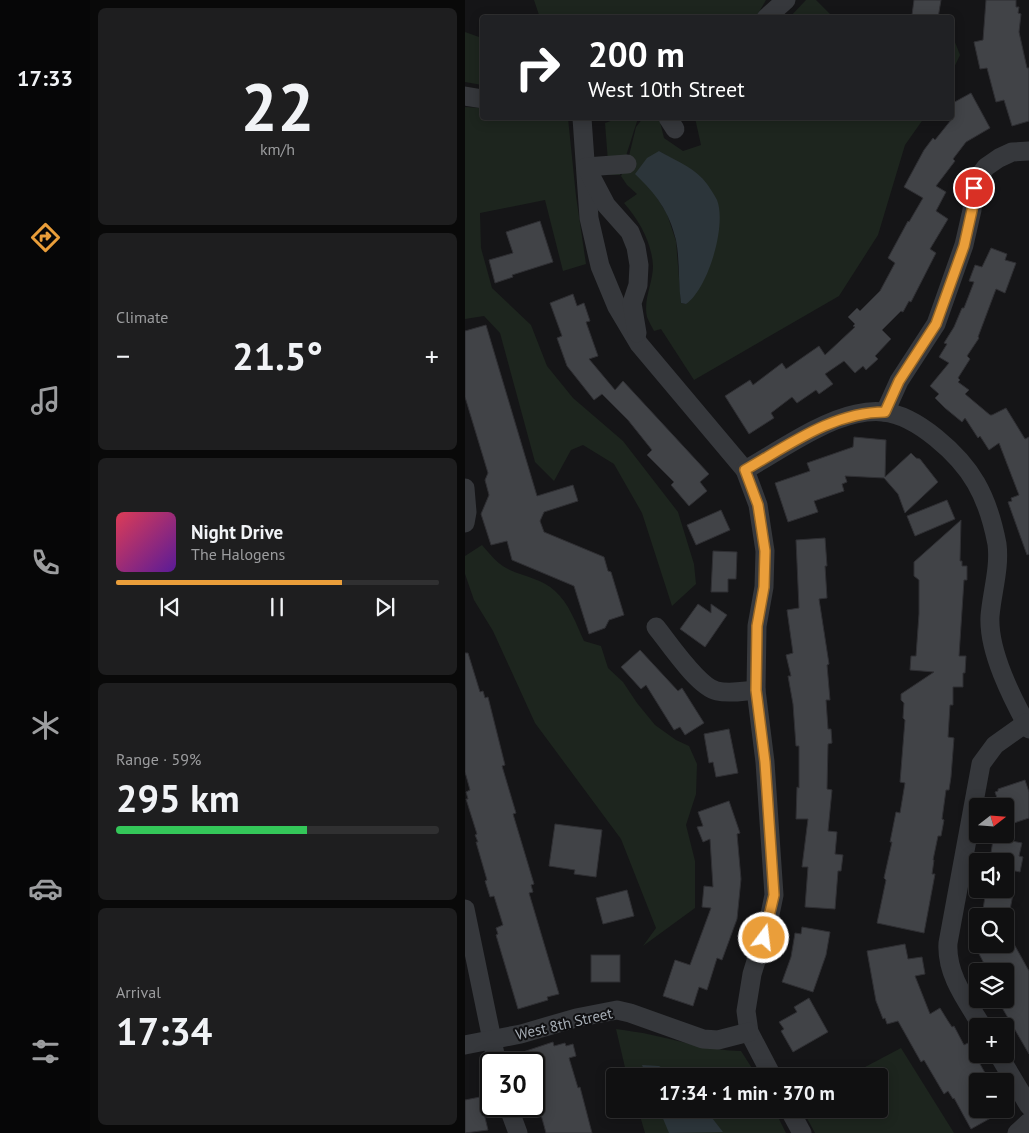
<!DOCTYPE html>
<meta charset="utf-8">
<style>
body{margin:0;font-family:"PT Sans",sans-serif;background:#1e1e1f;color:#f1f3f6;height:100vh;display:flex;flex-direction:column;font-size:19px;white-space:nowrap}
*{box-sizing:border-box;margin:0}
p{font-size:16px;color:#9c9d9f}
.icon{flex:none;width:28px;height:28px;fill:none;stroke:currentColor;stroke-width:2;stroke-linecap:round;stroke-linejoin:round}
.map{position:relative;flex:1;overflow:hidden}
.sheet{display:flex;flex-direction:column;gap:8px;padding:8px;background:#090909;width:375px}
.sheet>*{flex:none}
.hud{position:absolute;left:15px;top:15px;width:474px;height:105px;border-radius:5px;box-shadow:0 2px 12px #0003,0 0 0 1px #303031;background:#202124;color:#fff;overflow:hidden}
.needle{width:32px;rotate:73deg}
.controls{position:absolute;left:504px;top:798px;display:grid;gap:10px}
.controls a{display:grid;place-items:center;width:45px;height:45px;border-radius:5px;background:#101011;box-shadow:0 2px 12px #0003,0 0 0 1px #303031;font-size:25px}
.speed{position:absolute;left:15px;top:1052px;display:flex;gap:10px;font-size:25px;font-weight:700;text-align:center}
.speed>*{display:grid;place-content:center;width:65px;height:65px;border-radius:50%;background:#101011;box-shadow:0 2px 12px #0003,0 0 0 1px #303031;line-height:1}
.speed .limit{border:2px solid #111;border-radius:8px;background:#fff;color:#111}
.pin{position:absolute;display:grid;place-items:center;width:42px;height:42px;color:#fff;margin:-21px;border:2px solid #fff;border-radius:50%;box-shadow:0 1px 5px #0007}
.me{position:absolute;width:55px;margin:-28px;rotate:15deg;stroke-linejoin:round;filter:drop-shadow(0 0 4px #0008)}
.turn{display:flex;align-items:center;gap:18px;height:105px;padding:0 25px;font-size:22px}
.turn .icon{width:65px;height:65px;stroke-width:2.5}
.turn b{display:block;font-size:35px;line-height:42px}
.big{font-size:38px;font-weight:700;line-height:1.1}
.sheet .tile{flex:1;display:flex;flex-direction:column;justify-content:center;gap:8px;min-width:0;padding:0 18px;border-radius:8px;background:#1e1e1f}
.sheet .dial{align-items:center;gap:0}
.dial b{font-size:65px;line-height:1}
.song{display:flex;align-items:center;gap:15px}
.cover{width:60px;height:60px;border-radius:8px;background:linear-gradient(135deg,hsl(350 70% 55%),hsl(270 70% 35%))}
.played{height:5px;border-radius:2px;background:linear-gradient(90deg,#ea9e3a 70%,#303031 70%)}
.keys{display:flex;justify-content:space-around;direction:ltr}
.heat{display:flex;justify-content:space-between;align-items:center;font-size:28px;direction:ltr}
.charge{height:8px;border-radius:4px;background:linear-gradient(90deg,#34c759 59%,#303031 0)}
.trip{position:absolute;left:141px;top:1068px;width:282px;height:50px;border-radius:5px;background:#101011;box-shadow:0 2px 12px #0003,0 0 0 1px #303031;font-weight:700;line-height:50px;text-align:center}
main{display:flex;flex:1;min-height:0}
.dock{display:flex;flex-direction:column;width:90px;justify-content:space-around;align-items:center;background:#060607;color:#9c9d9f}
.dock .icon{width:35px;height:35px}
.dock .on{color:#ea9e3a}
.dock b{font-size:22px;color:#f1f3f6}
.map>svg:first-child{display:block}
.green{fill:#1d251e;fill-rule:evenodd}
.water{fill:#2c353a}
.building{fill:#414347;stroke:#2f2f33}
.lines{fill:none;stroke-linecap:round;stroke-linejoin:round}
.minor{stroke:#36383c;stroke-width:19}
.route-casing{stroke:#986726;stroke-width:12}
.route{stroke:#ea9e3a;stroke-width:9}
.labels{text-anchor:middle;stroke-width:4;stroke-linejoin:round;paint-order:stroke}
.street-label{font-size:15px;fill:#a7aeb6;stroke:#101012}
</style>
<main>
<nav class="dock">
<b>17:33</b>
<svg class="icon on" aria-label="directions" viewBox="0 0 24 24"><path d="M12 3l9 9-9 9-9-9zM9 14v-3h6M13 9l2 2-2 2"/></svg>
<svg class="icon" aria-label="music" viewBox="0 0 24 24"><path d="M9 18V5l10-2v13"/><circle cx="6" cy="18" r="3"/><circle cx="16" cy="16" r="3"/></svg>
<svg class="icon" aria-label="phone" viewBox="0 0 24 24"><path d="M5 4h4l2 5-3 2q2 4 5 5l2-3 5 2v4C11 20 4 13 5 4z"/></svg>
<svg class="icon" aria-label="climate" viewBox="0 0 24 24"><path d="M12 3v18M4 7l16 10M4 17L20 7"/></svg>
<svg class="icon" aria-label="car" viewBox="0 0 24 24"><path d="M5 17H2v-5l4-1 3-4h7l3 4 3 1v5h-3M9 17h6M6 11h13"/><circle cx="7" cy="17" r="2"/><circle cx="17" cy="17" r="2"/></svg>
<svg class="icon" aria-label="filters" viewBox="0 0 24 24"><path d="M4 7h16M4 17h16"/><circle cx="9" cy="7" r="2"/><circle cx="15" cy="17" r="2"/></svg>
</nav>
<section class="sheet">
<div class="tile dial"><b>22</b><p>km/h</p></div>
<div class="tile"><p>Climate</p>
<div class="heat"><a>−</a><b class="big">21.5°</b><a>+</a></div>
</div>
<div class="tile">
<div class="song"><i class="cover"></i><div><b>Night Drive</b><p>The Halogens</p></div></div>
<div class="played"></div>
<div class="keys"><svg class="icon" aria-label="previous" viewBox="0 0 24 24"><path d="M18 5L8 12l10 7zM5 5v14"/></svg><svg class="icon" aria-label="pause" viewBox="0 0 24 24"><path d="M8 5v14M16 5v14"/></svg><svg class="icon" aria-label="next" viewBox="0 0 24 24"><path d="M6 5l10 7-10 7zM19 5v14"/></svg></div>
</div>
<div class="tile"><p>Range · 59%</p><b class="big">295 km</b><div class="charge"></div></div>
<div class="tile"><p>Arrival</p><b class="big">17:34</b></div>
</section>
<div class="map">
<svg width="564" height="1133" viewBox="0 0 564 1133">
<rect width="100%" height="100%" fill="#151517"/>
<!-- green -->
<g class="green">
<path d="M69,0h232l-8,14 -7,3 -211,1z"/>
<path d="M341,0h10l17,17h-43z"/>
<path d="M0,32l17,6v47l-17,-3z"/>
<path d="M486,37h2l7,18 -9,19z"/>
<path d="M0,107l17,1 1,10h85l8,78 10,68 -23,7 -18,-71 -65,13 1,35 11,40 39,37 16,41 26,32 50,43 55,71 16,52 2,20 -24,22 -30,-93 -28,-49 -31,-19 -12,5 -17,31 -19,-19 -35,-129 -16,-17 -19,3z"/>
<path d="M154,118h19l-18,57h-11l-4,-52z"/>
<path d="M178,118h16l5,20 19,13 18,-6 -6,-27h229l-19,27 -27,90 -39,61 -145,84 -33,-51 -7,2c-2,-4 -5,-9 -7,-14 -4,-17 6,-34 6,-51 -1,-23 -14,-46 -29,-63l13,-9 -10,-9 -6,-9 6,-12 9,-37zM194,151l43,27 -16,126 -5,-1 -5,-62 -9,-27 -14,-23z"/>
<path d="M17,545c8,9 16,20 28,25 15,7 33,9 45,21 14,12 21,33 29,50l17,5 7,22 15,14 14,21 18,22 21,15 13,6 8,18 -1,30 -10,31 9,36v47l-52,38 13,-18 -35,-89 -86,-116 -42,-92 -19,-31 -9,-26v-18z"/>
<path d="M151,1029c12,2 24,3 36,6 30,6 58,16 89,16l16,25h-130z"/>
<path d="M436,1048l53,85h-139l-13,-24h78v-33h-32z"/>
<path d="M173,1109h136l12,24h-141z"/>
</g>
<!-- water -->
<g class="water">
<path d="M194,151c14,8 31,15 43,27 5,5 12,16 15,22 10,25 -9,89 -31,104l-5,-1c-3,-21 -1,-42 -5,-63 -7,-29 -20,-46 -41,-66l12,-16z"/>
<path d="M177,1065l17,1 16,10h-29z"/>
<path d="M194,1109h46l18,23 -54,1z"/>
</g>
<!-- building -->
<g class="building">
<path d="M449,0h27l-3,18 -26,-3z"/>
<path d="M521,0h30v7h3l-1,6 3,1 -2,18 8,36h2v53l-17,5 -8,-26 -8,2 -9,-34 -7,1 -6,-27 9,-2z"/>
<path d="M506,93l19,35 -24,14 -13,17 2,2 -19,25 10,6 -10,19 12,8 -18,30 6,4 -25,49 -2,-1 -6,11 -2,-1 -19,19 9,9 -16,17 3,3 -12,11 -3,-4 -8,7 -11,-12 -19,13 8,10 -14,10 -3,-4 -19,13 -5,-6 -21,16 3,5 -25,16 -24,-38 25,-16 3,5 29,-22 4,6 33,-23 6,9 30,-28 -2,-1 2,-2 -7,-7 9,-9 3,3 20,-20 15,-28 -7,-5 20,-37 1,1 14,-24 -19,-11 20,-37 9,-12 2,2 16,-20v-16z"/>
<path d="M75,221l13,41 -41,13 1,2 -18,6 -6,-23 24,-7 -7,-21z"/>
<path d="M526,248l16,6 -2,6 11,3 -11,30 -9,-4 -18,48 1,1 -12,18 3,3 -12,19 2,2 -2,2 11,8 -4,4 25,21h2l14,-7 19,31 4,-2v117l-2,1 -19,-53 4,-1 -1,-3 8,-3 -20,-52 -10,7 -9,-14 -2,2 -13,-20 -3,4 -17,-14 -10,-10 4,-4 -9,-8 19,-23 -10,-6 8,-13 -3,-1 10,-16 8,-19h2l10,-26 -5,-1 6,-16 7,2z"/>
<path d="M108,294l4,12 7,-3 6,18 -4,1 12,34 -9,3 26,31 8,-9 86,93 -9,8 7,9 -18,15 -18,-21 3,-3 -27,-27 5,-5 -24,-30 -26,-26 -8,6 -27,-34 -10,-28 5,-2 -12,-33z"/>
<path d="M21,325l51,171 36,-11 5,16 -34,11 -4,9 4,11 60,25 4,14 3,1 13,43 -15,5 -4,8 -16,6 -15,-48 -62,-26 -5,-19 -16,4 -10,-31 8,-19 -4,-15 3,-7 -23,-76v-66z"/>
<path d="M389,437l32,3 -1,37 26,-24 5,5 4,1 18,23 -33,31 -7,-19 -14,-16 -39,-2 2,6 -5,2 2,7 -30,10 4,11 -30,10 -13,-39 35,-12 -3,-8 46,-16z"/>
<path d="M482,500l8,19 -40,17 -8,-20z"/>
<path d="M256,510l9,20 -34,15 -9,-20z"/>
<path d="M496,520l-1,41h2v5h5v14h-3l-5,76h7l-1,17h-2v14h-10v18h-3l-2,32 6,1 -3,39 -2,13h-3l-4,29 2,1 -3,16h-3l-5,24h1l-2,14h3l-11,59 -47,-10 9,-43 -2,-2 8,-36h-2l6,-30 4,1 5,-30 -5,-1 5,-62 -2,-2 1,-15 -3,-3v-6l33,-22 -24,-2 1,-14h5l3,-42v-34l-5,-4v-14z"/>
<path d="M360,538l2,28h-2l2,32 -8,1 10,65 -2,1 3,35h-4l2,29h3l1,14 -4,1 -1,45 5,1 -4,41 9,1 -2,22 8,1 -2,16h-3l-3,38 -30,-2 3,-40h-6l6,-48h-12l1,-32 2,1v-42h-3l-3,-42 -5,-28h3l-5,-21 7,-2 -6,-43 12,-2 -3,-68z"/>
<path d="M248,551l24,1 -1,27h-8v13h-17z"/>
<path d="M233,604l13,9v-9l16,11 -22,32 -25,-18z"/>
<path d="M175,650l38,41 4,-3 22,35 -19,12 -5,-8 -6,3 -28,-45 -5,4 -20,-22z"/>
<path d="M0,653h3l12,39 3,-1 2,7 3,-1 17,68 -3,1 14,47 -3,1 21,70 -3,1 2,7 -4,1 30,101 -12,3 1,3 -30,9 -22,-74 2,-1 -2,-6 7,-3 -9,-29 -4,1 -5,-16 2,-1 -11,-38h2l-3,-7 2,-1 -11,-35h2l-2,-7 4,-2 -5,-18z"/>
<path d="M264,729l9,44 -22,4 -3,-15 -4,1 -5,-29z"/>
<path d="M560,780l4,12v26l-24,8v-20h-14l6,-8 -2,-6 3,-1v-2z"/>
<path d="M264,801l11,32 -3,1 4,45 -4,40 -15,41 -5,-2 -10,32 -8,-3 -6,19 -30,-10 12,-36 15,5 21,-57 -9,-1 2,-21 9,1 -3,-48 -7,3 -6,-15 6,-1 -5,-14z"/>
<path d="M90,824l47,6 -6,47 -22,-3 1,-4 -26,-4z"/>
<path d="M532,838l25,5 -3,13 4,1 -3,15 -15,-3v-8h-14l2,-7 -2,-1 2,-13 4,1z"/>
<path d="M521,889h28l-5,26 -26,-5z"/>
<path d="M162,890l7,26 -31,8 -7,-26z"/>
<path d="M337,927l28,5 -4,23 -13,37 -31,-10 9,-25 4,-24 6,1z"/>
<path d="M440,944l3,15 14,-2 3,17 -10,2 15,38 10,-6 8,13 4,6 2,-1 10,19 4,-2 20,35 -5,3h-6v28h30l-36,20 -17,-31 -1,1 -5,-8 -4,3 -20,-34 -3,2 -23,-41 -11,3 -2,-6 -2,1 -7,-18 -9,-50z"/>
<path d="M532,944h17l15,27v83l-32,-55h8v-28h-17l-10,-19 4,-3 -2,-2z"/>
<rect x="126" y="955" width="29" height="27"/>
<path d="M344,998l19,34 -35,20 -12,-21 3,-2 -5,-7 18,-10 -3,-5z"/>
<path d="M88,1042l1,4 11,-3 1,3 7,-2 3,12 -7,2 9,30 2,-1 12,46h-46l-12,-44v-25h-7l-4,-12z"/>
<path d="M15,1097l8,33 -23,3v-33z"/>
</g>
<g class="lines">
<!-- minor -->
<g class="minor">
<path d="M301,18l20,-18"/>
<path d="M0,96l18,3"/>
<path d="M117,118l7,100 11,48 17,41 22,37 106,126 13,35 7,46 -1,36 -7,39 -1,64 9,72 9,133 -5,24 -17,55 -6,37 3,21 23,44"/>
<path d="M203,118l7,11"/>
<path d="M162,164l-41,3 20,38 24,27 6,15 3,18 -1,20 -6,18 5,30"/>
<path d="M420,412l14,-31 37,-57 28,-79 8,-35 2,-22 3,-9 9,-12 13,-9 13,-6 17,-1"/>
<path d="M280,470c32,-18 76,-49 111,-56 9,-2 18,-3 27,-2 34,3 77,43 93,71 11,19 17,40 21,61 3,24 -5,48 -7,72 -2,35 22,82 39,113"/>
<path d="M0,488l2,24 -2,11"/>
<path d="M191,627c13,16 42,60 61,64 13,3 26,0 39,-1"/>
<path d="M0,909l32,155"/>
<path d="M517,1026c-16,-26 -36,-52 -34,-83l33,-179 14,-19 31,-22"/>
<path d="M0,1045l56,-11 55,-16 41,-8 13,3 73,26 15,1 31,-8"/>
<path d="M533,1054l31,52"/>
<path d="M43,1106l10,27"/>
<path d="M324,1109l13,24"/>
<path d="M552,1133l12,-11"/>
</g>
</g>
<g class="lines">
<defs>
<path id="route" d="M299,938l10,-43 -9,-133 -9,-72 1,-64 7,-39 1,-36 -7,-46 -13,-35c44,-25 88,-58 140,-58l14,-31 37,-57 28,-78 8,-36 2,-22"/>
</defs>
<!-- route casing -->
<use href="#route" class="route-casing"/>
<!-- route -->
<use href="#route" class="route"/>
</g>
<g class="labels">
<!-- street labels -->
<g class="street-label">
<text transform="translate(99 1024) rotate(-13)" y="5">West 8th Street</text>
</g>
</g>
</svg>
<div class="controls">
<a><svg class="needle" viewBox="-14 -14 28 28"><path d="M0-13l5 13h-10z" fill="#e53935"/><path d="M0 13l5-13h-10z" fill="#9c9d9f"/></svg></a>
<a><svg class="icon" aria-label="sound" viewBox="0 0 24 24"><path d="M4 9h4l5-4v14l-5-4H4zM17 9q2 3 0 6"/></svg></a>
<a><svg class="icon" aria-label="search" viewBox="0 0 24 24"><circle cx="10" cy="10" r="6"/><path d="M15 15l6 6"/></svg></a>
<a><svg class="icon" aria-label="layers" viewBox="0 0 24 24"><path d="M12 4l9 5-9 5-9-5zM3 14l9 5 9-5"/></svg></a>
<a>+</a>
<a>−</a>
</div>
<div class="speed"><div class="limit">30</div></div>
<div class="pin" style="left:509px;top:188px;background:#d93025"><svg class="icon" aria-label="arrive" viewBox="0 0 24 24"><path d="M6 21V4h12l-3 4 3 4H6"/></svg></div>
<svg class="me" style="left:299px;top:938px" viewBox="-20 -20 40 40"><circle r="17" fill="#ea9e3a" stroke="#fff" stroke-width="3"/><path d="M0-11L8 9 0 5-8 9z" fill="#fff"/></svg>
<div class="trip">17:34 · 1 min · 370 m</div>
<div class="hud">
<div class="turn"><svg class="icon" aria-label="right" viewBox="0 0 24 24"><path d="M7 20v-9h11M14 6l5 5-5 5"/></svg><div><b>200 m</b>West 10th Street</div></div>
</div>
</div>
</main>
